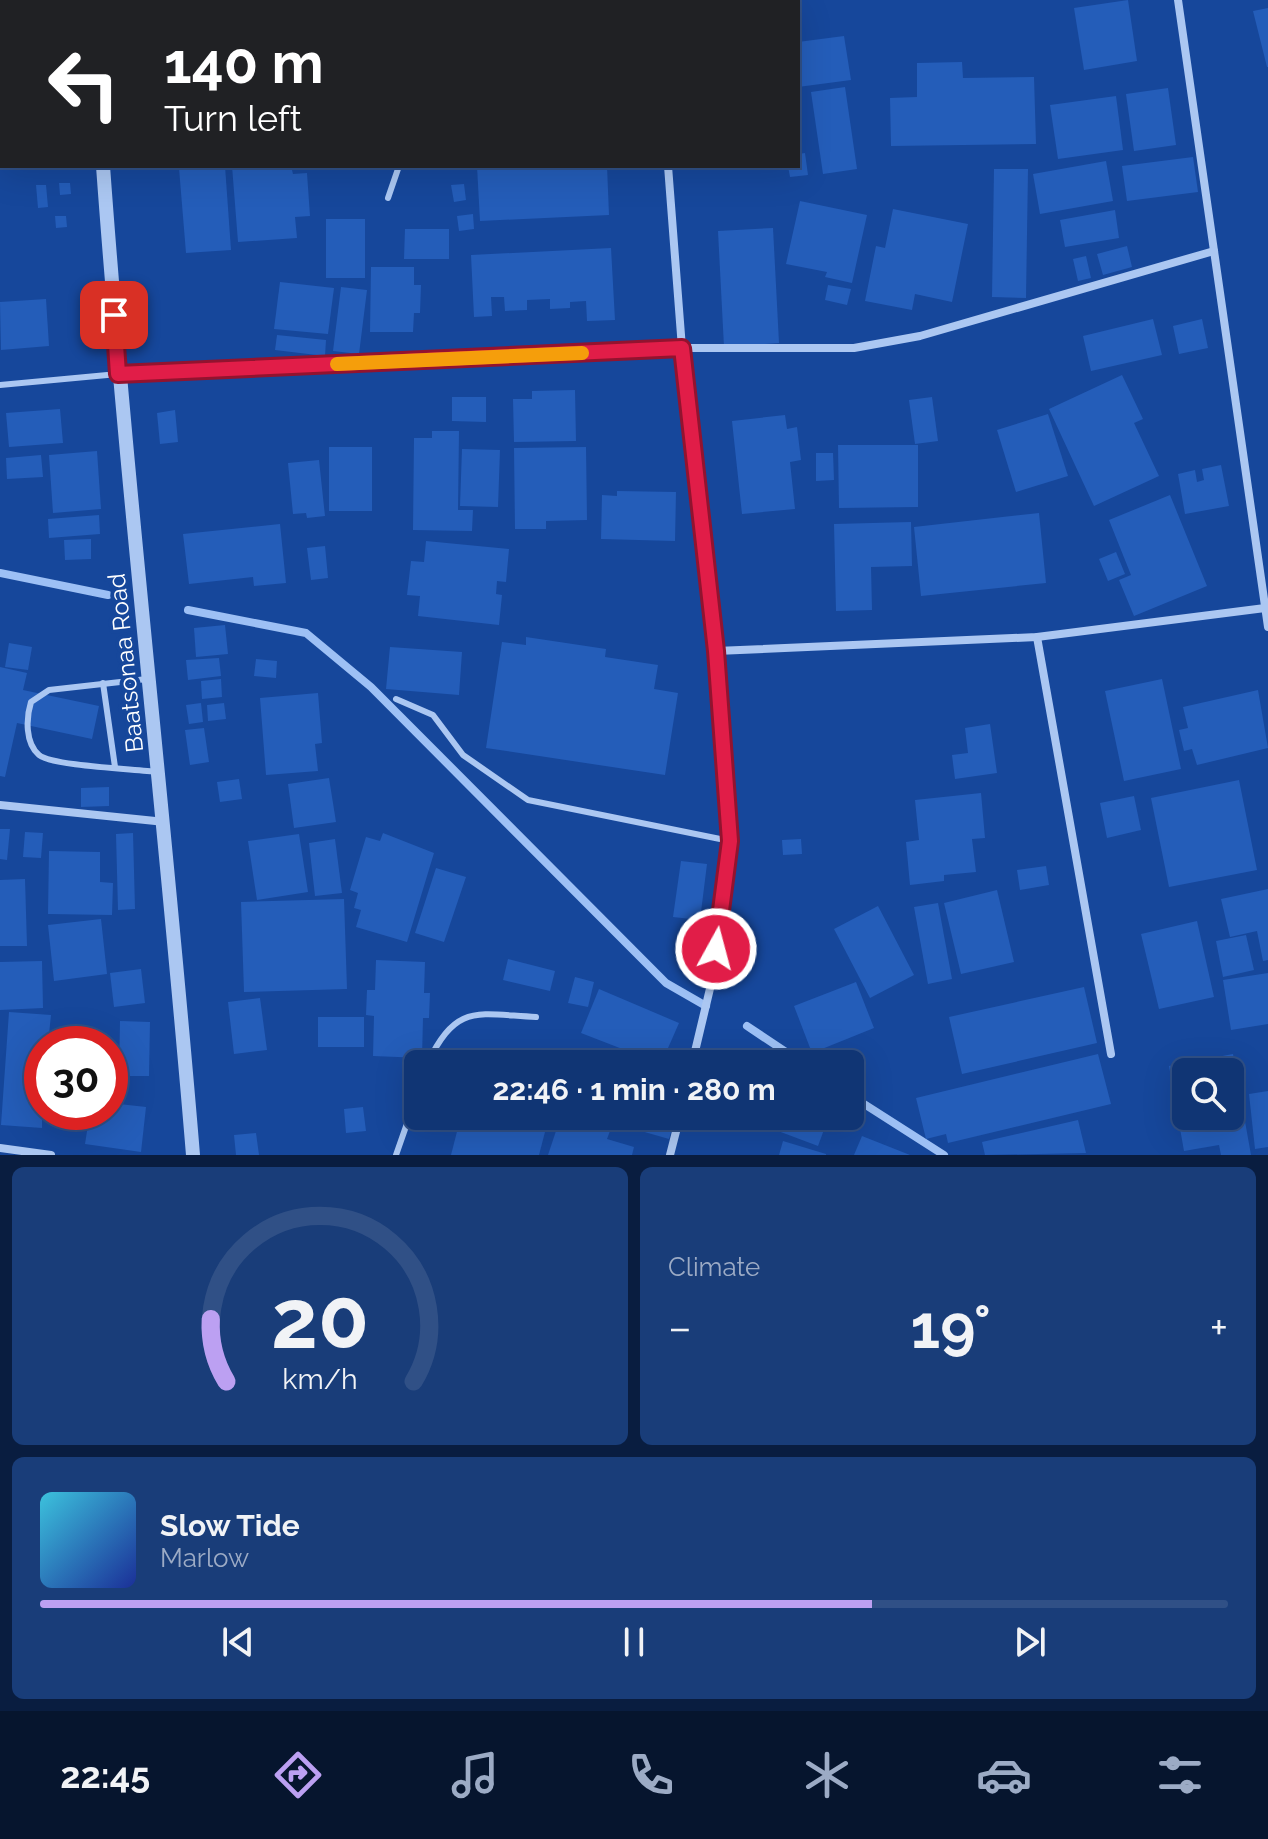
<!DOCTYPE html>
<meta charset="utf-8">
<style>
body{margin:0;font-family:Raleway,sans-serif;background:#193d79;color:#f1f3f6;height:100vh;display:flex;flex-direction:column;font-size:30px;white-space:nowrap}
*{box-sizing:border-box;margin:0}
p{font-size:26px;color:#9cabc5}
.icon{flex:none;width:44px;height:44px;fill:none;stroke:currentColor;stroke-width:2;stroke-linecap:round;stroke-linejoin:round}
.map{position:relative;height:1155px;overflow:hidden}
.details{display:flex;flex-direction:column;gap:12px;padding:12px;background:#091d40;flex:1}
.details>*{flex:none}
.banner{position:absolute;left:0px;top:0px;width:800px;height:168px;box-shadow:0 8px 32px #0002,0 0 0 2px #305086;background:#202124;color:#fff;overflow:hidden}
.buttons{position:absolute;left:1172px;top:1058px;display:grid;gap:16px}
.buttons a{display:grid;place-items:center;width:72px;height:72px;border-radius:12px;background:#103574;box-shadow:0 8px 32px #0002,0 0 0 2px #305086;font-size:40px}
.speed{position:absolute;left:24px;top:1026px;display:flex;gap:16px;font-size:40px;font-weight:700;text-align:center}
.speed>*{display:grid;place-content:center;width:104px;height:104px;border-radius:50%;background:#103574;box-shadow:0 8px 32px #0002,0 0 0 2px #305086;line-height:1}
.speed .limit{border:12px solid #d22;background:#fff;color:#111}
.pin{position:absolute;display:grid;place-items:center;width:68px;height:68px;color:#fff;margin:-34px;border-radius:16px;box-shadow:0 4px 12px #0006}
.me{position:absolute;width:88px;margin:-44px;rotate:7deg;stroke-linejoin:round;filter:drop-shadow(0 0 6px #0008)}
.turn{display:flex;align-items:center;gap:28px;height:168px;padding:0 32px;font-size:36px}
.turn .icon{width:104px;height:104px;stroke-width:2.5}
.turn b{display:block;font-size:56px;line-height:68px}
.big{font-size:60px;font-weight:700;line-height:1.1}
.details .tile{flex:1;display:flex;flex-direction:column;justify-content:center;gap:12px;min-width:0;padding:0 28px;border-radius:12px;background:#193d79}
.details .dial{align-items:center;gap:0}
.dial svg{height:208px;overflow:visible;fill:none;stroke:#305086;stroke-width:7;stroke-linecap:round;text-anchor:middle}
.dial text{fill:#f1f3f6;stroke:none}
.song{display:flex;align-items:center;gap:24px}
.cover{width:96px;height:96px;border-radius:12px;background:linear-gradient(135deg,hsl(190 70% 55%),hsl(230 70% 35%))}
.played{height:8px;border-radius:4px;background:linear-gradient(90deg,#bca0f2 70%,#305086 70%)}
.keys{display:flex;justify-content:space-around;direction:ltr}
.heat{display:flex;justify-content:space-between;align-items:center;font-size:44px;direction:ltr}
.details .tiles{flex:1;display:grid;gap:12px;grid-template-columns:1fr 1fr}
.tile:last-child{grid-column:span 2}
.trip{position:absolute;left:404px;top:1050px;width:460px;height:80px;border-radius:12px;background:#103574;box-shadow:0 8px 32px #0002,0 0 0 2px #305086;font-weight:700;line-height:80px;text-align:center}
.menu{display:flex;height:128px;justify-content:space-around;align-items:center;background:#06152e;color:#9cabc5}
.menu .icon{width:56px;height:56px}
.menu .selected{color:#bca0f2}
.menu b{font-size:36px;color:#f1f3f6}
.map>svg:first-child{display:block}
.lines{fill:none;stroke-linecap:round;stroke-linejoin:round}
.stream{stroke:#9dc0f5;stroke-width:8}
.building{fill:#245db9;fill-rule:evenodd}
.service{stroke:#abc7f2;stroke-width:6}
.minor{stroke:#abc7f2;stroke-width:8}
.tertiary{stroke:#abc7f2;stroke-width:14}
.route-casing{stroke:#92132f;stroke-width:20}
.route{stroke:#e11d48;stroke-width:14}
.slow{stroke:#f59e0b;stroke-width:14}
.labels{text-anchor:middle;stroke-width:8;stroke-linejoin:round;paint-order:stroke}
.street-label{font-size:24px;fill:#fff;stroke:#16479b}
</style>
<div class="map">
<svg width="1268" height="1155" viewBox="0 0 1268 1155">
<rect width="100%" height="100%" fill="#16479b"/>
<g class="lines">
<!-- stream -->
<g class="stream">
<path d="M0,573l108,22"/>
<path d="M188,610l118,23 65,54 295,296 40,23"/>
<path d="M747,1026l57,38"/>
<path d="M850,1095l94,60"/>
</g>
</g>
<!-- building -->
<g class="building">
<path d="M1128,0l9,61 -53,9 -10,-62z"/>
<path d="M1268,8v59h-1l-14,-56z"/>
<path d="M844,36l7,44 -53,7v-45z"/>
<path d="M962,62l1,16 71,-1 2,67 -145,2 -1,-48 27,-1v-34z"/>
<path d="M845,87l12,82 -34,5 -12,-82z"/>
<path d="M1168,88l8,57 -42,6 -8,-57z"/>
<path d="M1116,96l7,54 -65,9 -8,-54z"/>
<path d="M805,153l3,22 -18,2 -2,-11h10v-12z"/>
<path d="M1193,157l5,35 -71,9 -5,-35z"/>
<path d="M1106,161l7,40 -73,13 -7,-40z"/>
<path d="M225,166l6,84 -45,3 -7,-85z"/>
<path d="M232,166h59l2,8 14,-1 3,43 -15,1 2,21 -59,4z"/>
<path d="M477,166h130l2,49 -129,6z"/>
<path d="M994,169h34l-2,129 -34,-1z"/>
<path d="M59,183h11l1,11 -11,1z"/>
<path d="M464,184l2,16 -12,2 -3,-17z"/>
<path d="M36,185h10l2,22 -10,1z"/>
<path d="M800,201l67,14 -15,68 -27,-6 2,-5 -41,-8z"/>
<path d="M893,209l75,15 -16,78 -37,-8 -3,16 -47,-9 11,-55 9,2z"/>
<path d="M1115,210l4,28 -54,9 -5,-27z"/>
<path d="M473,214l1,15 -15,2 -2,-15z"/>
<path d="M55,216h11l1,11 -11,1z"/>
<rect x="326" y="219" width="39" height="59"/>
<path d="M773,228l6,115 -55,4 -6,-116z"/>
<path d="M405,229h44v30h-45z"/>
<path d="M1127,246l5,21 -29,8 -6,-21z"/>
<path d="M611,248l4,72 -28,1 -1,-20 -16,1v6l-20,1v-10l-23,1v10l-22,1 -1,-14h-13l1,19 -18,1 -3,-62z"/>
<path d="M1086,256l5,22 -13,3 -5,-22z"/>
<path d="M371,267h43v18h7l-1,28h-6l-1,19h-43z"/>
<path d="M280,282l54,6 -6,46 -54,-5z"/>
<path d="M828,285l23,4 -4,16 -22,-5z"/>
<path d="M341,287l26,3 -8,64 -26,-3z"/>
<path d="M46,299l3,47 -48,4 -1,-48z"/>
<path d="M1153,319l9,36 -71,16 -8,-35z"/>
<path d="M1202,319l6,29 -29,6 -6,-28z"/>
<path d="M277,335l49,5 -1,16 -50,-6z"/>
<path d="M1122,375l21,44 -9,4 25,53 -65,30 -45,-97z"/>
<path d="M575,390l1,51 -62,1 -1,-43h19v-8z"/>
<path d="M452,397h34v25l-34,-1z"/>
<path d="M932,397l6,44 -23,3 -6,-44z"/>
<path d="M60,409l3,34 -54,4 -3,-34z"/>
<path d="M175,410l3,32 -18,2 -3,-31z"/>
<path d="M1048,414l20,62 -52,16 -19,-62z"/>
<path d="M785,415l2,14 10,-2 4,33 -11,2 5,47 -53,5 -10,-93z"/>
<path d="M432,431h27l-1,79h15l-1,21 -59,-1 1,-92h18z"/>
<path d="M838,445h80v62l-79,1z"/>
<rect x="329" y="447" width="43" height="64"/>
<path d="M586,447l1,73 -41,1v8h-31l-1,-81z"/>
<path d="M462,449l38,1 -2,57 -38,-1z"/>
<path d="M97,451l4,58 -48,4 -4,-58z"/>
<path d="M816,453h17l1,27 -18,1z"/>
<path d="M41,455l2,22 -36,2 -1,-21z"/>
<path d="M319,460l6,56 -18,2 -1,-5 -13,1 -5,-51z"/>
<path d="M1221,465l8,41 -44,8 -7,-40 17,-4 2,12 7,-2 -2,-11z"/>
<path d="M617,491l59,1 -1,49 -74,-2 1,-44 15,1z"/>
<path d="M1170,495l37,91 -73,30 -15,-36 12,-5 -22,-55z"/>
<path d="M1039,513l7,70 -125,13 -7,-69z"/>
<path d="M99,515l1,19 -51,4 -1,-19z"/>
<path d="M911,522l1,44 -41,1 1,43 -36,1 -2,-87z"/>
<path d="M280,524l6,59 -32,3 -1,-9 -64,7 -6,-50z"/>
<path d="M91,539v20l-26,1 -1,-20z"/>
<path d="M426,541l83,8 -3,33 -9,-1 -1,13 6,1 -3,30 -81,-9 2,-20 -13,-1 4,-34 13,1z"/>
<path d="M325,546l3,32 -17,2 -4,-32z"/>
<path d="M1116,552l9,22 -17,7 -9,-22z"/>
<path d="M225,625l3,29 -32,3 -2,-29z"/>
<path d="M526,637l80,12 -1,8 53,8 -4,24 24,4 -13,82 -179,-27 16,-106 24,3z"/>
<path d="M9,643l23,4 -4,23 -23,-3z"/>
<path d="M390,647l72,5 -3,43 -73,-6z"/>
<path d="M219,658l2,18 -33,4 -2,-20z"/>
<path d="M256,659l21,2 -1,17 -22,-2z"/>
<path d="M0,667l27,6 -4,17 76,16 -7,33 -75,-16 -12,54 -5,-1z"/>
<path d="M221,679l1,18 -20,2 -1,-18z"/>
<path d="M1162,679l19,90 -57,12 -19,-90z"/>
<path d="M1258,690l10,58 -71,17 -5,-16 -8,2 -5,-21 9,-2 -5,-21z"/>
<path d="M318,693l4,50 -7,1 3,27 -52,4 -6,-77z"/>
<path d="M201,703l2,19 -14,2 -3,-19z"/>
<path d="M224,703l2,16 -18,2 -1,-16z"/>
<path d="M990,724l7,49 -42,6 -3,-24 16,-2 -3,-25z"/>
<path d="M204,728l5,34 -19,3 -5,-35z"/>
<path d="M329,778l7,44 -42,6 -6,-44z"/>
<path d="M239,779l3,20 -22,3 -3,-20z"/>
<path d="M1239,780l18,90 -88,17 -18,-89z"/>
<path d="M109,787v19l-28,1v-19z"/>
<path d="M981,793l4,45 -13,1 4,33 -32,3v6l-34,4 -4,-43 13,-2 -4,-40z"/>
<path d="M1134,796l7,34 -34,8 -7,-35z"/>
<path d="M0,829h10l-3,31 -7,-1z"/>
<path d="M25,832l18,1 -2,25 -18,-1z"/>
<path d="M133,833l2,76 -17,1 -2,-76z"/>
<path d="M383,833l51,20 -27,89 -51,-15 5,-17 -7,-2 4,-15 -8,-3 16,-53 14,4z"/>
<path d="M299,834l9,58 -51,8 -9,-59z"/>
<path d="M335,839l7,54 -27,3 -6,-53z"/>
<path d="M801,839l1,15 -19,1 -1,-15z"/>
<path d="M49,851l51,1v30l13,1 -1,32 -64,-1z"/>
<path d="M681,861l26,3 -7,56 -27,-3z"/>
<path d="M1046,866l3,19 -29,5 -3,-20z"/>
<path d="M436,868l30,9 -22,65 -29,-9z"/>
<path d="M25,879l2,67h-27v-66z"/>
<path d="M1268,889v71l-5,1 -6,-30 -27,6 -9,-38z"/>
<path d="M997,890l17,72 -53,12 -17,-71z"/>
<path d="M344,899l3,90 -103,3 -3,-90z"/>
<path d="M938,903l14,76 -24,5 -14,-77z"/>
<path d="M878,906l36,69 -44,23 -36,-69z"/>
<path d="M101,919l6,55 -53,7 -6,-56z"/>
<path d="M1197,921l17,76 -55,12 -18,-75z"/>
<path d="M1246,935l8,35 -31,7 -7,-36z"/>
<path d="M508,959l47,12 -5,20 -47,-11z"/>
<path d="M376,960l49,2 -1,31h6l-1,25h-6l-1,40 -49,-2 1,-40 -8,-1 1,-25h8z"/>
<path d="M42,961l1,47 -43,2v-48z"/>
<path d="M141,969l4,34 -31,4 -4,-34z"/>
<path d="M1268,973v51l-37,6 -8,-50z"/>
<path d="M575,977l19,5 -6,25 -20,-4z"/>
<path d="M856,982l18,46 -62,25 -18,-47z"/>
<path d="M1084,987l13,56 -135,31 -13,-57z"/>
<path d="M599,989l80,34 -18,41 -80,-31z"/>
<path d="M260,998l7,52 -33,4 -6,-52z"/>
<path d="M9,1012l42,3 -3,29h-6v84l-41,-3z"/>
<rect x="318" y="1017" width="46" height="30"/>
<path d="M120,1021l30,1 -1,54h-30z"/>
<path d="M51,1034l17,1v9h-17z"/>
<path d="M1098,1054l13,50 -163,39 -2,-9 -20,5 -10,-41z"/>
<path d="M1233,1054l18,101h-30l-2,-10 -35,6 -15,-85zM1186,1072h44v44h-44z"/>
<path d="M1268,1091v56l-13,2 -6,-55z"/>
<path d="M110,1103l36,4 -5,45 -56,-8 5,-32h20z"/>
<path d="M363,1107l3,24 -20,2 -2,-24z"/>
<path d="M461,1116h20l64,16 -6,23h-88z"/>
<path d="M501,1116h48l-3,12z"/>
<path d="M561,1116l49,15 -3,8 27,8 -2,8h-84z"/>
<path d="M637,1116h39l-7,23 -35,-10z"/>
<path d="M762,1116h67l-11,30 -59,-22z"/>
<path d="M1078,1120l8,33 -101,2 -3,-13z"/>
<path d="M256,1133l3,22h-23l-2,-20z"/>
<path d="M862,1136l48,19h-56z"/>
<path d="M783,1141l43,13v1h-47z"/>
</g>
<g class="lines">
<!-- service -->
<g class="service">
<path d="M412,2v-2"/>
<path d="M0,146h2"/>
<path d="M388,198l11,-32"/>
<path d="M0,385l118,-11"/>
<path d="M147,679l-98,11 -18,12c-5,16 -6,41 8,53 13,11 96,14 118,17"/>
<path d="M103,683l12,84"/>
<path d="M396,699l37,16 30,40 65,45 202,41"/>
<path d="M427,1064c30,-61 48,-50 109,-47"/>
<path d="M396,1155l22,-63"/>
</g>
<!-- minor -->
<g class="minor">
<path d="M653,0v2"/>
<path d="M1178,0l90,627"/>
<path d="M746,2l15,-2"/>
<path d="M668,166l14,182 34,303 14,190 -17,135 -21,88"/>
<path d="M119,374l563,-26h172l66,-12 294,-85"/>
<path d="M1037,637l74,417"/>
<path d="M716,651l321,-14 228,-29"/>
<path d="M0,805l165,17"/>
<path d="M0,1148l51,7"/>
<path d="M670,1155l10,-39"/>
</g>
<!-- tertiary -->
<g class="tertiary">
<path d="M93,2v-2"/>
<path d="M103,166c24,330 63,659 90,989"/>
</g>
</g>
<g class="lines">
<defs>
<path id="route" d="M114,315l4,59 564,-26 34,303 14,190 -14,108"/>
</defs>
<!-- route casing -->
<use href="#route" class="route-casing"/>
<!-- route -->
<use href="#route" class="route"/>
<!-- slow -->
<path class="slow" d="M337,364l245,-11"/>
</g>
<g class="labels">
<!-- street labels -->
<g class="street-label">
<text transform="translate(126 663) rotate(-96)" y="8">Baatsonaa Road</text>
</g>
</g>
</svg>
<div class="buttons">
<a><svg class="icon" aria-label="search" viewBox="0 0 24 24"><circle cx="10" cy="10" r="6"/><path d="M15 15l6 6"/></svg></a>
</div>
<div class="speed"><div class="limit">30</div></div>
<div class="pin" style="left:114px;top:315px;background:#d93025"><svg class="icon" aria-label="arrive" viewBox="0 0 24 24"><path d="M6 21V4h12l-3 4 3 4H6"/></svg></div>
<svg class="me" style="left:716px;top:949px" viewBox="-20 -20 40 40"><circle r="17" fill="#e11d48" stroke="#fff" stroke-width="3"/><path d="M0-11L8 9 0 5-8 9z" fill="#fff"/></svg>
<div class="trip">22:46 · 1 min · 280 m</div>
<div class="banner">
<div class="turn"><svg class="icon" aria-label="left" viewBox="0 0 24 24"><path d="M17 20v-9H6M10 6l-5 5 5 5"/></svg><div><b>140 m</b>Turn left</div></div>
</div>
</div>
<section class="details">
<div class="tiles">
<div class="tile dial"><svg viewBox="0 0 100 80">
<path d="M14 69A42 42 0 1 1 86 69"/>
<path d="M14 69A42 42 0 0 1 8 45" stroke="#bca0f2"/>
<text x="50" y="56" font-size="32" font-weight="700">20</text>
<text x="50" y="72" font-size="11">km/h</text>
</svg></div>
<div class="tile"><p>Climate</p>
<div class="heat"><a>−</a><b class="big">19°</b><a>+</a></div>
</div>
<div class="tile">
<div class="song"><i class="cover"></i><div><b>Slow Tide</b><p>Marlow</p></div></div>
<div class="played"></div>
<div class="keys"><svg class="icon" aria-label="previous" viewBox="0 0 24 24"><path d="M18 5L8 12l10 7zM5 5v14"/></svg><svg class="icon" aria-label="pause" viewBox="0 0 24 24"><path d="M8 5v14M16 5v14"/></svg><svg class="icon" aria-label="next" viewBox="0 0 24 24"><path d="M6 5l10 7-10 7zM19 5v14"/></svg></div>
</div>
</div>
</section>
<nav class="menu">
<b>22:45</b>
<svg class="icon selected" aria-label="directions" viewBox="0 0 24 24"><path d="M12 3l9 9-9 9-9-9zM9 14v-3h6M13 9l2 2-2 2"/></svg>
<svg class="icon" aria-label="music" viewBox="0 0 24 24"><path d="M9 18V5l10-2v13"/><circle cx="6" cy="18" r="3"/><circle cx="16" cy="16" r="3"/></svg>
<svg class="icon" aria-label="phone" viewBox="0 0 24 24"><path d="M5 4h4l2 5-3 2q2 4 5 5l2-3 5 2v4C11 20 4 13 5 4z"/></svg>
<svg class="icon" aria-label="climate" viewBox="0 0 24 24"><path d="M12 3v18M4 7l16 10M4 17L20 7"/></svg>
<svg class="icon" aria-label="car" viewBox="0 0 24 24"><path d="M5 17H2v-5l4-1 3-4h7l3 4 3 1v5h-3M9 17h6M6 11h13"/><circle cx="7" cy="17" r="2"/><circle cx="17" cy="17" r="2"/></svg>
<svg class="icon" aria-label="filters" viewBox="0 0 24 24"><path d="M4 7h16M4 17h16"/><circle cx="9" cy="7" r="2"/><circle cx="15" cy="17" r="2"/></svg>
</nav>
